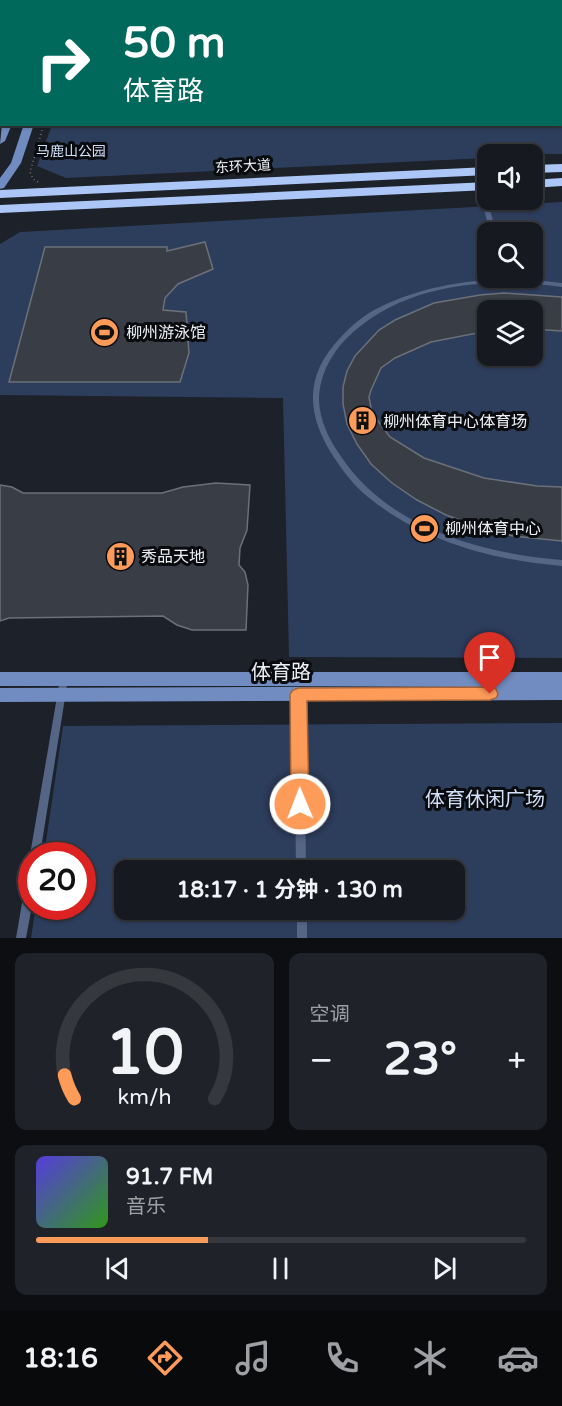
<!DOCTYPE html>
<html lang="zh">
<meta charset="utf-8">
<style>
body{margin:0;font-family:"Varela Round","Noto Sans SC",sans-serif;background:#1f2228;color:#f1f3f6;height:100vh;display:flex;flex-direction:column;font-size:22px;white-space:nowrap}
*{box-sizing:border-box;margin:0}
p{font-size:20px;color:#9ea0a4}
.icon{flex:none;width:33px;height:33px;fill:none;stroke:currentColor;stroke-width:2;stroke-linecap:round;stroke-linejoin:round}
.map{position:relative;height:938px;overflow:hidden}
.panel{display:flex;flex-direction:column;gap:15px;padding:15px;background:#0c0e11;flex:1}
.panel>*{flex:none}
.top-card{position:absolute;left:0px;top:0px;width:562px;height:126px;box-shadow:0 2px 4px #0004,0 0 0 2px #35383d;background:#00695c;color:#fff;overflow:hidden}
.controls{position:absolute;left:477px;top:144px;display:grid;gap:12px}
.controls a{display:grid;place-items:center;width:66px;height:66px;border-radius:12px;background:#16191f;box-shadow:0 2px 4px #0004,0 0 0 2px #35383d;font-size:30px}
.speed{position:absolute;left:18px;top:842px;display:flex;gap:12px;font-size:30px;font-weight:700;text-align:center}
.speed>*{display:grid;place-content:center;width:78px;height:78px;border-radius:50%;background:#16191f;box-shadow:0 2px 4px #0004,0 0 0 2px #35383d;line-height:1}
.speed .limit{border:9px solid #d22;background:#fff;color:#111}
.pin{position:absolute;display:grid;place-items:center;width:51px;height:51px;color:#fff;margin:-62px -26px;border-radius:50% 50% 50% 0;rotate:-45deg;box-shadow:0 0 6px #0007}
.pin .icon{rotate:45deg}
.me{position:absolute;width:66px;margin:-33px;rotate:359deg;stroke-linejoin:round;filter:drop-shadow(0 0 4px #0008)}
.turn{display:flex;align-items:center;gap:21px;height:126px;padding:0 24px;font-size:27px}
.turn .icon{width:78px;height:78px;stroke-width:2.5}
.turn b{display:block;font-size:42px;line-height:51px}
.big{font-size:45px;font-weight:700;line-height:1.1}
.panel .tile{flex:1;display:flex;flex-direction:column;justify-content:center;gap:9px;min-width:0;padding:0 21px;border-radius:12px;background:#1f2228}
.panel .dial{align-items:center;gap:0}
.dial svg{height:156px;overflow:visible;fill:none;stroke:#35383d;stroke-width:7;stroke-linecap:round;text-anchor:middle}
.dial text{fill:#f1f3f6;stroke:none}
.song{display:flex;align-items:center;gap:18px}
.cover{width:72px;height:72px;border-radius:9px;background:linear-gradient(135deg,hsl(250 70% 55%),hsl(110 70% 35%))}
.played{height:6px;border-radius:3px;background:linear-gradient(90deg,#fe9b59 35%,#35383d 35%)}
.keys{display:flex;justify-content:space-around;direction:ltr}
.heat{display:flex;justify-content:space-between;align-items:center;font-size:33px;direction:ltr}
.panel .tiles{flex:1;display:grid;gap:15px;grid-template-columns:1fr 1fr}
.tile:last-child{grid-column:span 2}
.trip{position:absolute;left:114px;top:860px;width:351px;height:60px;border-radius:12px;background:#16191f;box-shadow:0 2px 4px #0004,0 0 0 2px #35383d;font-weight:700;line-height:60px;text-align:center}
.dock{display:flex;height:96px;justify-content:space-around;align-items:center;background:#090a0c;color:#9ea0a4}
.dock .icon{width:42px;height:42px}
.dock .current{color:#fe9b59}
.dock b{font-size:27px;color:#f1f3f6}
.map>svg:first-child{display:block}
.green{fill:#2d3d5c;fill-rule:evenodd}
.building{fill:#393e46;stroke:#6b7079;stroke-width:1.5}
.lines{fill:none;stroke-linecap:round;stroke-linejoin:round}
.path{stroke:#71747b;stroke-width:1.5;stroke-dasharray:1 3;stroke-linecap:butt}
.lane{fill:#546586;fill-rule:evenodd}
.street{fill:#546586;fill-rule:evenodd}
.secondary{fill:#718cc0;fill-rule:evenodd}
.highway{fill:#acc6f7;fill-rule:evenodd}
.route{fill:#fe9b59;stroke:#a5653a;stroke-width:1.5}
.labels{text-anchor:middle;stroke-width:6;stroke-linejoin:round;paint-order:stroke}
.far-park-label{font-size:14px;fill:#d1dff9;stroke:#090b0e}
.far-street-label{font-size:14px;fill:#edf0f5;stroke:#090b0e}
.poi-label{font-size:16px;fill:#edf0f5;stroke:#090b0e;text-anchor:start}
.near-street-label{font-size:20px;fill:#edf0f5;stroke:#090b0e}
.near-park-label{font-size:20px;fill:#d1dff9;stroke:#090b0e}
</style>
<div class="map">
<svg width="562" height="938" viewBox="0 0 562 938">
<rect width="100%" height="100%" fill="#1d2129"/>
<!-- green -->
<g class="green">
<path d="M81,0h481v154h-74l-1,4 -421,20 -29,-12 15,-41 509,-1v-122z"/>
<path d="M562,202v456l-273,-1 -6,-259 -283,-3v-151l20,-12zM488,232h44v46h-44zM488,310h44v46h-44z"/>
<path d="M562,723v215h-531l5,-32h46v-51h-38l19,-129zM124,870h330v39h-330z"/>
</g>
<!-- building -->
<g class="building">
<path d="M205,242l8,27 -35,15 -13,14 -2,12 23,2 3,41 -9,29h-171l36,-135h122v4z"/>
<path d="M504,293l58,4v34l-30,-2v-19h-44v21l-57,11 -36,16 -14,10 -10,22 -2,7 2,11 4,9 15,20 34,21 60,20 53,8 25,1v54l-49,-5 -34,-9 -33,-12 -29,-15 -25,-17 -21,-19 -14,-20 -10,-20 -4,-20v-17l4,-16 8,-15 24,-26 16,-10 39,-17 46,-8z"/>
<path d="M216,483l34,2 -3,45 -7,18 -1,17 6,7 3,13 -2,45h-54l-15,-5 -14,-9 -154,2 -9,3v-136l12,2 11,6h139l21,-6z"/>
</g>
<g class="lines">
<!-- path -->
<g class="path">
<path d="M476,0h7"/>
<path d="M0,100l2,-2"/>
<path d="M38,182l-5,-3 -3,-7 14,-48"/>
</g>
<!-- lane -->
<g class="lane">
<path d="M267,0h4l-1,2h-4z"/>
<rect x="561" y="113" width="1" height="2"/>
<path d="M477,170l3,2 16,60h-6l-16,-60z"/>
<path d="M503,279l31,1 28,3v4c-75,-10 -161,-4 -217,53 -15,16 -26,37 -26,61 1,20 10,38 21,54 48,73 140,98 222,105v6c-69,-6 -139,-24 -194,-69 -14,-11 -25,-26 -35,-41 -27,-42 -29,-81 8,-119 11,-12 24,-23 39,-30 39,-19 80,-26 123,-28z"/>
<path d="M64,675l3,2 1,2 -28,176h-8v3l-2,-3 30,-176 1,-2z"/>
<path d="M299,690l3,1 2,3 2,176h-10l-2,-176 2,-3z"/>
<path d="M32,869v37l-6,32h-10l11,-64 1,-3z"/>
<rect x="297" y="909" width="10" height="29"/>
</g>
<!-- street -->
<path class="street" d="M0,0h19l-19,3z"/>
<!-- secondary -->
<g class="secondary">
<rect x="44" y="0" width="8" height="2"/>
<rect x="58" y="0" width="8" height="2"/>
<path d="M2,124h10l-7,17 -5,3z"/>
<path d="M24,124h10l-13,39 -17,25 -4,1v-11l11,-15z"/>
<path d="M0,672h562v28l-562,2v-14l478,-2h-478z"/>
</g>
<!-- highway -->
<g class="highway">
<path d="M562,164v8l-30,1v-8z"/>
<path d="M488,167v8l-488,23v-8z"/>
<path d="M562,178v8l-30,2v-8z"/>
<path d="M488,182v8l-488,23v-8z"/>
</g>
</g>
<!-- route -->
<path class="route" d="M490,687l6,2 2,5 -2,4 -6,2 -183,1 2,103 -2,6 -7,2 -6,-2 -3,-6 -1,-110 3,-4 6,-2z"/>
<!-- icons -->
<defs>
<symbol id="stadium-disc" viewBox="-11 -11 22 22"><circle r="9.5" fill="#fe9b59" stroke="#090b0e"/><path d="M0-5a6.5 5 0 1 0 0 10a6.5 5 0 1 0 0-10ZM-3.5-1.8h7v3.6h-7Z" fill="#111"/></symbol>
<symbol id="building-disc" viewBox="-11 -11 22 22"><circle r="9.5" fill="#fe9b59" stroke="#090b0e"/><path d="M-4-6H4V6H1V3H-1V6H-4ZM-2.5-4.3h1.7v1.8h-1.7ZM.8-4.3h1.7v1.8H.8ZM-2.5-1h1.7V.8h-1.7ZM.8-1h1.7V.8H.8Z" fill="#111"/></symbol>
</defs>
<g fill-rule="evenodd">
<use href="#stadium-disc" x="88" y="316" width="33" height="33"/>
<use href="#building-disc" x="346" y="404" width="33" height="33"/>
<use href="#stadium-disc" x="408" y="512" width="33" height="33"/>
<use href="#building-disc" x="104" y="540" width="33" height="33"/>
</g>
<g class="labels">
<!-- far-park labels -->
<g class="far-park-label">
<text x="71" y="156">马鹿山公园</text>
</g>
<!-- far-street labels -->
<g class="far-street-label">
<text transform="translate(243 166) rotate(-3)" y="5">东环大道</text>
</g>
<!-- poi labels -->
<g class="poi-label">
<text x="126" y="338">柳州游泳馆</text>
<text x="383" y="427">柳州体育中心体育场</text>
<text x="445" y="534">柳州体育中心</text>
<text x="141" y="562">秀品天地</text>
</g>
<!-- near-street labels -->
<g class="near-street-label">
<text x="281" y="679">体育路</text>
</g>
<!-- near-park labels -->
<g class="near-park-label">
<text x="485" y="806">体育休闲广场</text>
</g>
</g>
</svg>
<div class="controls">
<a><svg class="icon" aria-label="sound" viewBox="0 0 24 24"><path d="M4 9h4l5-4v14l-5-4H4zM17 9q2 3 0 6"/></svg></a>
<a><svg class="icon" aria-label="search" viewBox="0 0 24 24"><circle cx="10" cy="10" r="6"/><path d="M15 15l6 6"/></svg></a>
<a><svg class="icon" aria-label="layers" viewBox="0 0 24 24"><path d="M12 4l9 5-9 5-9-5zM3 14l9 5 9-5"/></svg></a>
</div>
<div class="speed"><div class="limit">20</div></div>
<div class="pin" style="left:490px;top:694px;background:#d93025"><svg class="icon" aria-label="arrive" viewBox="0 0 24 24"><path d="M6 21V4h12l-3 4 3 4H6"/></svg></div>
<svg class="me" style="left:300px;top:804px" viewBox="-20 -20 40 40"><circle r="17" fill="#fe9b59" stroke="#fff" stroke-width="3"/><path d="M0-11L8 9 0 5-8 9z" fill="#fff"/></svg>
<div class="trip">18:17 · 1 分钟 · 130 m</div>
<div class="top-card">
<div class="turn"><svg class="icon" aria-label="right" viewBox="0 0 24 24"><path d="M7 20v-9h11M14 6l5 5-5 5"/></svg><div><b>50 m</b>体育路</div></div>
</div>
</div>
<section class="panel">
<div class="tiles">
<div class="tile dial"><svg viewBox="0 0 100 80">
<path d="M14 69A42 42 0 1 1 86 69"/>
<path d="M14 69A42 42 0 0 1 9 57" stroke="#fe9b59"/>
<text x="50" y="56" font-size="32" font-weight="700">10</text>
<text x="50" y="72" font-size="11">km/h</text>
</svg></div>
<div class="tile"><p>空调</p>
<div class="heat"><a>−</a><b class="big">23°</b><a>+</a></div>
</div>
<div class="tile">
<div class="song"><i class="cover"></i><div><b>91.7 FM</b><p>音乐</p></div></div>
<div class="played"></div>
<div class="keys"><svg class="icon" aria-label="previous" viewBox="0 0 24 24"><path d="M18 5L8 12l10 7zM5 5v14"/></svg><svg class="icon" aria-label="pause" viewBox="0 0 24 24"><path d="M8 5v14M16 5v14"/></svg><svg class="icon" aria-label="next" viewBox="0 0 24 24"><path d="M6 5l10 7-10 7zM19 5v14"/></svg></div>
</div>
</div>
</section>
<nav class="dock">
<b>18:16</b>
<svg class="icon current" aria-label="directions" viewBox="0 0 24 24"><path d="M12 3l9 9-9 9-9-9zM9 14v-3h6M13 9l2 2-2 2"/></svg>
<svg class="icon" aria-label="music" viewBox="0 0 24 24"><path d="M9 18V5l10-2v13"/><circle cx="6" cy="18" r="3"/><circle cx="16" cy="16" r="3"/></svg>
<svg class="icon" aria-label="phone" viewBox="0 0 24 24"><path d="M5 4h4l2 5-3 2q2 4 5 5l2-3 5 2v4C11 20 4 13 5 4z"/></svg>
<svg class="icon" aria-label="climate" viewBox="0 0 24 24"><path d="M12 3v18M4 7l16 10M4 17L20 7"/></svg>
<svg class="icon" aria-label="car" viewBox="0 0 24 24"><path d="M5 17H2v-5l4-1 3-4h7l3 4 3 1v5h-3M9 17h6M6 11h13"/><circle cx="7" cy="17" r="2"/><circle cx="17" cy="17" r="2"/></svg>
</nav>
